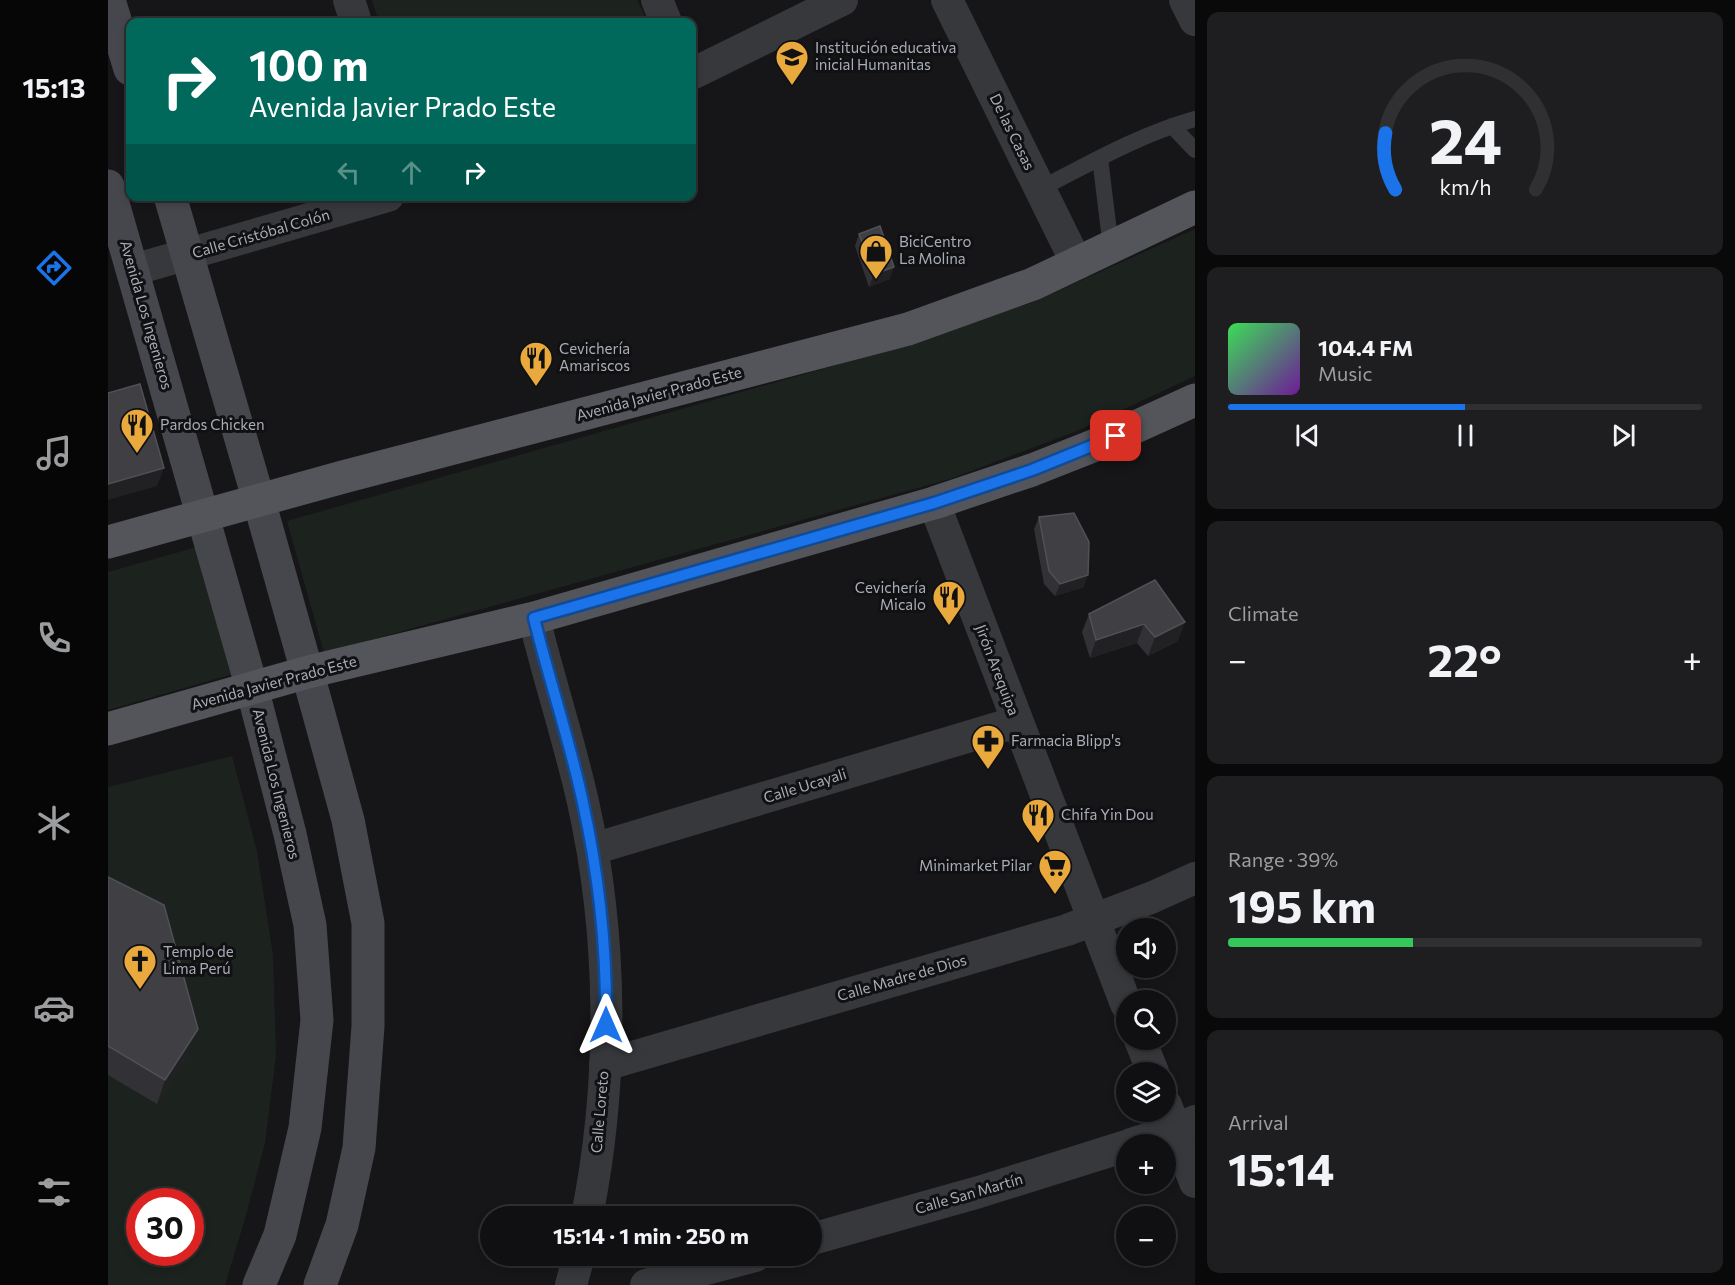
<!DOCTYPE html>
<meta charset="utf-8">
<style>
body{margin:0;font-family:Commissioner,sans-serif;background:#1e1e20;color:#f1f3f6;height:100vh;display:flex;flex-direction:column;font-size:22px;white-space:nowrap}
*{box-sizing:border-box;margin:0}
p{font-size:20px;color:#9c9d9f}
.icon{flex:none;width:33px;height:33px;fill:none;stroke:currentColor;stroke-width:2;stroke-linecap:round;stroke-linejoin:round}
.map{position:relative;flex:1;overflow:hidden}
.panel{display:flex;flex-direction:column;gap:12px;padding:12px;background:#09090a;width:540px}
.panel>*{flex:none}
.banner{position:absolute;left:18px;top:18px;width:570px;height:183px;border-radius:12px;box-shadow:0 3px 9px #0003,0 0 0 2px #303032;background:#00695c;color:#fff;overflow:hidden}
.buttons{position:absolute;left:1008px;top:918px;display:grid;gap:12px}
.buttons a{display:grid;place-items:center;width:60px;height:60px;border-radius:50%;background:#101012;box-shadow:0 3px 9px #0003,0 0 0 2px #303032;font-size:30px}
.speed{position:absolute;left:18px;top:1188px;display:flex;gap:12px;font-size:30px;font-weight:700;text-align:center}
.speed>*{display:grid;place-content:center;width:78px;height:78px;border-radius:50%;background:#101012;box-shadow:0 3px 9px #0003,0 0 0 2px #303032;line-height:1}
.speed .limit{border:9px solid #d22;background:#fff;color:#111}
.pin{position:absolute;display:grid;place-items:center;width:51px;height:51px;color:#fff;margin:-26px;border-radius:12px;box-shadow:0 3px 9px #0006}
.me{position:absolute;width:66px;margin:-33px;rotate:0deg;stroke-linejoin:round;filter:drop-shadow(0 0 4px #0008)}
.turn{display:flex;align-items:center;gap:21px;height:126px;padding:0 24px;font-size:27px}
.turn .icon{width:78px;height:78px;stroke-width:2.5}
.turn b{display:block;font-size:42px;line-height:51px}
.lanes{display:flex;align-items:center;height:57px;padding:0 24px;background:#0003;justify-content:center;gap:30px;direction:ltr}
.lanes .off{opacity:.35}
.big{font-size:45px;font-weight:700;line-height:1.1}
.panel .card{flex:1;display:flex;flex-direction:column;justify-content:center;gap:9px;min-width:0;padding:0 21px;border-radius:12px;background:#1e1e20}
.panel .dial{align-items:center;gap:0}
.dial svg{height:156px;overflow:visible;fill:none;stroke:#303032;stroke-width:7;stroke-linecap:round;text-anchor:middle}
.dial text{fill:#f1f3f6;stroke:none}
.song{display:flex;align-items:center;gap:18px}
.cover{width:72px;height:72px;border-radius:9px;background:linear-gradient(135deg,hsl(130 70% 55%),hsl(280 70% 35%))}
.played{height:6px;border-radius:3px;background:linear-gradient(90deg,#1a73e8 50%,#303032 50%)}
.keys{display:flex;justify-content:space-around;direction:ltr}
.heat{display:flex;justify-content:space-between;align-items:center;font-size:33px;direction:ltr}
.charge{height:9px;border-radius:4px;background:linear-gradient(90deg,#34c759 39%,#303032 0)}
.trip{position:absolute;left:372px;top:1206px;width:342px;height:60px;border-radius:30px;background:#101012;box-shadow:0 3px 9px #0003,0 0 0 2px #303032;font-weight:700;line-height:60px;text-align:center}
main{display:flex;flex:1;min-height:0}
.dock{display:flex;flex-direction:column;width:108px;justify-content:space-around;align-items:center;background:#060607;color:#9c9d9f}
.dock .icon{width:42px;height:42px}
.dock .on{color:#1a73e8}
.dock b{font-size:27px;color:#f1f3f6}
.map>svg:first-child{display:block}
.green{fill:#1c221d;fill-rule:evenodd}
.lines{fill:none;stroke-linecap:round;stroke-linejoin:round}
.lane{stroke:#37383c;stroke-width:16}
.street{stroke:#37383c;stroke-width:32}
.secondary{stroke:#45474c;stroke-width:33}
.primary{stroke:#53555b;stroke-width:33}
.wall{fill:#323236}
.shaded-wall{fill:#212124}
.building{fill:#3f3f44;stroke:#4f5156;stroke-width:1.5}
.route-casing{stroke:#114b97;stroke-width:15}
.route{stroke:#1a73e8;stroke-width:10}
.labels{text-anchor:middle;stroke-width:6;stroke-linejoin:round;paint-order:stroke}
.poi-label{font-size:15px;fill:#a8adb7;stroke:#111113;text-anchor:start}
.street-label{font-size:15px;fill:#a8adb7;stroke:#111113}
</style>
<main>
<nav class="dock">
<b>15:13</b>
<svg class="icon on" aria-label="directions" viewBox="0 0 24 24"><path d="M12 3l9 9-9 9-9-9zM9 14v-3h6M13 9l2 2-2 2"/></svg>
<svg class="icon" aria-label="music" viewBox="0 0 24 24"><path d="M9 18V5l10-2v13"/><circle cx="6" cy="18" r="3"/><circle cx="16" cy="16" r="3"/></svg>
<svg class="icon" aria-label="phone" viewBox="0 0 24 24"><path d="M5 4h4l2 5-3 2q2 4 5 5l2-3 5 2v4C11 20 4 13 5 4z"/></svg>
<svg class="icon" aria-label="climate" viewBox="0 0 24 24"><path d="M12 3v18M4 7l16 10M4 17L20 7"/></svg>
<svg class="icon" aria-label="car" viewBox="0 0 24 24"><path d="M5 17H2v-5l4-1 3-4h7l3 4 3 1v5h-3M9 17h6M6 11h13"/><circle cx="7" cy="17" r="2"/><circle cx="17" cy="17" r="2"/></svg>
<svg class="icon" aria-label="filters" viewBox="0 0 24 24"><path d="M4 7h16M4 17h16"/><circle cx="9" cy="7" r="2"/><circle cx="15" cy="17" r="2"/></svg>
</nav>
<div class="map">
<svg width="1087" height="1285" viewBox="0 0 1087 1285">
<rect width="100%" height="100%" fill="#161618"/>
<!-- green -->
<g class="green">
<path d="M264,0h265l11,22h-269z"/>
<path d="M1087,229v147l-118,55 -127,48 -626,174 -37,-132 553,-157 191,-61z"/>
<path d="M89,547l36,127 -125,36v-138z"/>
<path d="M124,756l25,95 16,104 3,101 -11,87 -20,76 -20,66h-117v-498zM32,1202h50v50h-50z"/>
</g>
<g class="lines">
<!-- lane -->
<g class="lane">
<path d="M1064,126l23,24"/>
<path d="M992,158l11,90"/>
<path d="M932,189c50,-26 101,-55 155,-70"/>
</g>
<!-- street -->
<g class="street">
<path d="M241,0l7,22"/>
<path d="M549,0l9,22"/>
<path d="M839,0l130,264"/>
<path d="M1077,0l10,20"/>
<path d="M584,74l150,-74"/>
<path d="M25,270l255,-74"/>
<path d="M826,503l192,501"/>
<path d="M426,618c15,62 35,122 49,184 30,135 31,279 4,414"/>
<path d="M485,849l424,-127"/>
<path d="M1032,1040l13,32"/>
<path d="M497,1065l462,-135 86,-33 42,-19"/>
<path d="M1058,1105l29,77"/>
<path d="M1023,1144l44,-14 20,-9"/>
<path d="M704,1239l167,-47 147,-46"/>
<path d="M463,1285l8,-29"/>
<path d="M538,1285l109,-29"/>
</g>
<!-- secondary -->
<g class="secondary">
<path d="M1,0l21,69"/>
<path d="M0,186l144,502 38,146 20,91 7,95 -12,108 -25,107 -21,50"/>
<path d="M62,196l89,305 58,206 31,113 20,103v103l-9,122 -17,77 -22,60"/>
</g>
<!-- primary -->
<g class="primary">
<path d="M0,542l235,-65 565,-148 125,-45 162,-77"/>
<path d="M0,729l200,-57 226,-54 400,-115 98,-33 66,-26 97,-44"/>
</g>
</g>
<!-- wall -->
<g class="wall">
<path d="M751,234l31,45 -21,8 -14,-41z"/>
<path d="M931,517l45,70 -29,9 -11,-12 -10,-55z"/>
<path d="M1047,580l23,61 -30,15 -11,-13 -47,15 -8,-26 7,-18z"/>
<path d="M0,877l81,175 -32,52 -49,-29z"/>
</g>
<!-- shaded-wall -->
<g class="shaded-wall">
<path d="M786,267l-4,12 -21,8 5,-13z"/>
<path d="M56,468l-7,18 -49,14v-16z"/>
<path d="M980,575l-4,12 -29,9 5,-12z"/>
<path d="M1077,622l-7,19 -30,15 7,-19z"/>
<path d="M1036,624l-7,19 -47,15 6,-18z"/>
<path d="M90,1029l-9,23 -32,52 8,-24z"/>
</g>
<!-- building -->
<g class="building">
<path d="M772,226l14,41 -20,7 -15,-40z"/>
<path d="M32,384l24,84 -56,16v-91z"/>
<path d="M966,513l15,29 -1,33 -28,9 -11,-13 -10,-54z"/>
<path d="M1047,580l30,42 -30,15 -11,-13 -48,16 -7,-26z"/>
<path d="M0,877l56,28 34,124 -33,51 -57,-34z"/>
</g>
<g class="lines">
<defs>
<path id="route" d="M498,1025c1,-75 -7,-149 -23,-222 -13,-62 -34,-123 -49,-185l400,-115 98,-33 84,-34"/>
</defs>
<!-- route casing -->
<use href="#route" class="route-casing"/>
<!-- route -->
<use href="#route" class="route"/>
</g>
<!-- icons -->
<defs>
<symbol id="school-pin" viewBox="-11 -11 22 30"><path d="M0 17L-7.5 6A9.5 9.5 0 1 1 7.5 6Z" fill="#e9a93c" stroke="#111113"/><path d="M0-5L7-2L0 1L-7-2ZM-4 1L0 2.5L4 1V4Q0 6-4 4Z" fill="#111"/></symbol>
<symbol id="shop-pin" viewBox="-11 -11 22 30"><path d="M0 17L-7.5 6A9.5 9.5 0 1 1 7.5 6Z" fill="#e9a93c" stroke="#111113"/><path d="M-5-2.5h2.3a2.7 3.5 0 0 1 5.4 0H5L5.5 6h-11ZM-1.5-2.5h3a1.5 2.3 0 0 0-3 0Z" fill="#111"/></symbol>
<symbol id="restaurant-pin" viewBox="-11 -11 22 30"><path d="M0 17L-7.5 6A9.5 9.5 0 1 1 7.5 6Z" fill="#e9a93c" stroke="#111113"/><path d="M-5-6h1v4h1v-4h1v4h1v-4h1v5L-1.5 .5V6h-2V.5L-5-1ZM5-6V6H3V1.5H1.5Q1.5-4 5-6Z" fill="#111"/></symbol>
<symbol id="pharmacy-pin" viewBox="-11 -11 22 30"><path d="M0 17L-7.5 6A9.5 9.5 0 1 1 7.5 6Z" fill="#e9a93c" stroke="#111113"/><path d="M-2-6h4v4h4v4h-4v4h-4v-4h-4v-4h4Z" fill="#111"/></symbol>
<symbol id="supermarket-pin" viewBox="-11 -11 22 30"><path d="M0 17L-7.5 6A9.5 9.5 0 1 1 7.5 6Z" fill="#e9a93c" stroke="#111113"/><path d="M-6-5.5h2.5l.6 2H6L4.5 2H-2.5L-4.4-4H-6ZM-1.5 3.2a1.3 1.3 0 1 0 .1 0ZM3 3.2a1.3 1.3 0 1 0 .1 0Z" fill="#111"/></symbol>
<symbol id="church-pin" viewBox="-11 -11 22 30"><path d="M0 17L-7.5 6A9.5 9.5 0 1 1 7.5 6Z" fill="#e9a93c" stroke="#111113"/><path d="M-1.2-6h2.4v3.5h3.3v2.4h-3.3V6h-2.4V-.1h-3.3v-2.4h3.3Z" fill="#111"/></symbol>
</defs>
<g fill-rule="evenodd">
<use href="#school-pin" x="665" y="38" width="38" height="52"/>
<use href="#shop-pin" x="749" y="232" width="38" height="52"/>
<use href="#restaurant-pin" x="409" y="339" width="38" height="52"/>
<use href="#restaurant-pin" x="10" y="406" width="38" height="52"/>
<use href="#restaurant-pin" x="822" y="578" width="38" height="52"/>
<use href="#pharmacy-pin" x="861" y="722" width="38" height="52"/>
<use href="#restaurant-pin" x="911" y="796" width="38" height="52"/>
<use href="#supermarket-pin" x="928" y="847" width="38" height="52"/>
<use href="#church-pin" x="13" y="942" width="38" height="52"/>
</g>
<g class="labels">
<!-- poi labels -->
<g class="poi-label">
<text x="707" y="53">Institución educativa<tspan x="707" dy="17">inicial Humanitas</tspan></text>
<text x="791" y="247">BiciCentro<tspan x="791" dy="17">La Molina</tspan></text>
<text x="451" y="354">Cevichería<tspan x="451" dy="17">Amariscos</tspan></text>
<text x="52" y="430">Pardos Chicken</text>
<text x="818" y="593" text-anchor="end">Cevichería<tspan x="818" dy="17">Micalo</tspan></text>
<text x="903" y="746">Farmacia Blipp's</text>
<text x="953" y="820">Chifa Yin Dou</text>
<text x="924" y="871" text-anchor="end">Minimarket Pilar</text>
<text x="55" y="957">Templo de<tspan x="55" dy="17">Lima Perú</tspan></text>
</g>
<!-- street labels -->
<g class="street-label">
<text transform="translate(904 132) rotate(64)" y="5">De las Casas</text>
<text transform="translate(153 234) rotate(-16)" y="5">Calle Cristóbal Colón</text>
<text transform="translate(38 315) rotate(74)" y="5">Avenida Los Ingenieros</text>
<text transform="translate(551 394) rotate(-15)" y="5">Avenida Javier Prado Este</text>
<text transform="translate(889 670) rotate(69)" y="5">Jirón Arequipa</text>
<text transform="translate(166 683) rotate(-15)" y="5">Avenida Javier Prado Este</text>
<text transform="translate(168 784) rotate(76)" y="5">Avenida Los Ingenieros</text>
<text transform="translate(697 786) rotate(-17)" y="5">Calle Ucayali</text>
<text transform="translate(794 978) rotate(-16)" y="5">Calle Madre de Dios</text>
<text transform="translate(492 1112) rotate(-85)" y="5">Calle Loreto</text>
<text transform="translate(861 1194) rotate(-16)" y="5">Calle San Martín</text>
</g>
</g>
</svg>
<div class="buttons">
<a><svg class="icon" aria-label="sound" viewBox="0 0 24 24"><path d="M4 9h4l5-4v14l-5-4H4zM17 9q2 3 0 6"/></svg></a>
<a><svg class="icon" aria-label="search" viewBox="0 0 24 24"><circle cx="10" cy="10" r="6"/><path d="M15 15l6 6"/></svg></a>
<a><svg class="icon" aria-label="layers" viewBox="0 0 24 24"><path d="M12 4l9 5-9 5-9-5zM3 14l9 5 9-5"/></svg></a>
<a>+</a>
<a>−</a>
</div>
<div class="speed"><div class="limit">30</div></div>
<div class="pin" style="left:1008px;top:436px;background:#d93025"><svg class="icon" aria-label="arrive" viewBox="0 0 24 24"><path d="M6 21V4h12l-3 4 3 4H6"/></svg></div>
<svg class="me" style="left:498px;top:1025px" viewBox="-20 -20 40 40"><path d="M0-17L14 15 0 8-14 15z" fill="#1a73e8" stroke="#fff" stroke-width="4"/></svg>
<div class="trip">15:14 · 1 min · 250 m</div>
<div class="banner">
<div class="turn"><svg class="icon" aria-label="right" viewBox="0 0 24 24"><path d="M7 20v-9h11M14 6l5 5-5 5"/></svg><div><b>100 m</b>Avenida Javier Prado Este</div></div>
<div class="lanes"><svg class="icon off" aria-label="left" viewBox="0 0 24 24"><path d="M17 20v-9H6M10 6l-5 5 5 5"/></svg><svg class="icon off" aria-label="ahead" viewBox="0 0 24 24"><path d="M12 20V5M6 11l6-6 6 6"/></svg><svg class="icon" aria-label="right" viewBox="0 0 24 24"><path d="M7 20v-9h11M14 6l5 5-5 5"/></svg></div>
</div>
</div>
<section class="panel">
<div class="card dial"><svg viewBox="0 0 100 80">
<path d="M14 69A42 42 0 1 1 86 69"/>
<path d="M14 69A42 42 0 0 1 9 40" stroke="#1a73e8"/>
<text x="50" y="56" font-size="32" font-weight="700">24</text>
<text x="50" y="72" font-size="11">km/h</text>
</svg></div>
<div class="card">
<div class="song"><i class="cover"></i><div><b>104.4 FM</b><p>Music</p></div></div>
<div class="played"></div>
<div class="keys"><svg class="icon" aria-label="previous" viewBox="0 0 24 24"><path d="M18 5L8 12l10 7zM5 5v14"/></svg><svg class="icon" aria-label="pause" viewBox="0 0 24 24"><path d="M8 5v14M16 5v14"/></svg><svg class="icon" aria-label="next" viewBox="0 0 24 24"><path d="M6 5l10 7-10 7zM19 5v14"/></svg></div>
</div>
<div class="card"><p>Climate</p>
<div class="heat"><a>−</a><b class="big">22°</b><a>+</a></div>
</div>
<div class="card"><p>Range · 39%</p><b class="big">195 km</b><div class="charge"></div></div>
<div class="card"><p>Arrival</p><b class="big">15:14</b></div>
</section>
</main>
